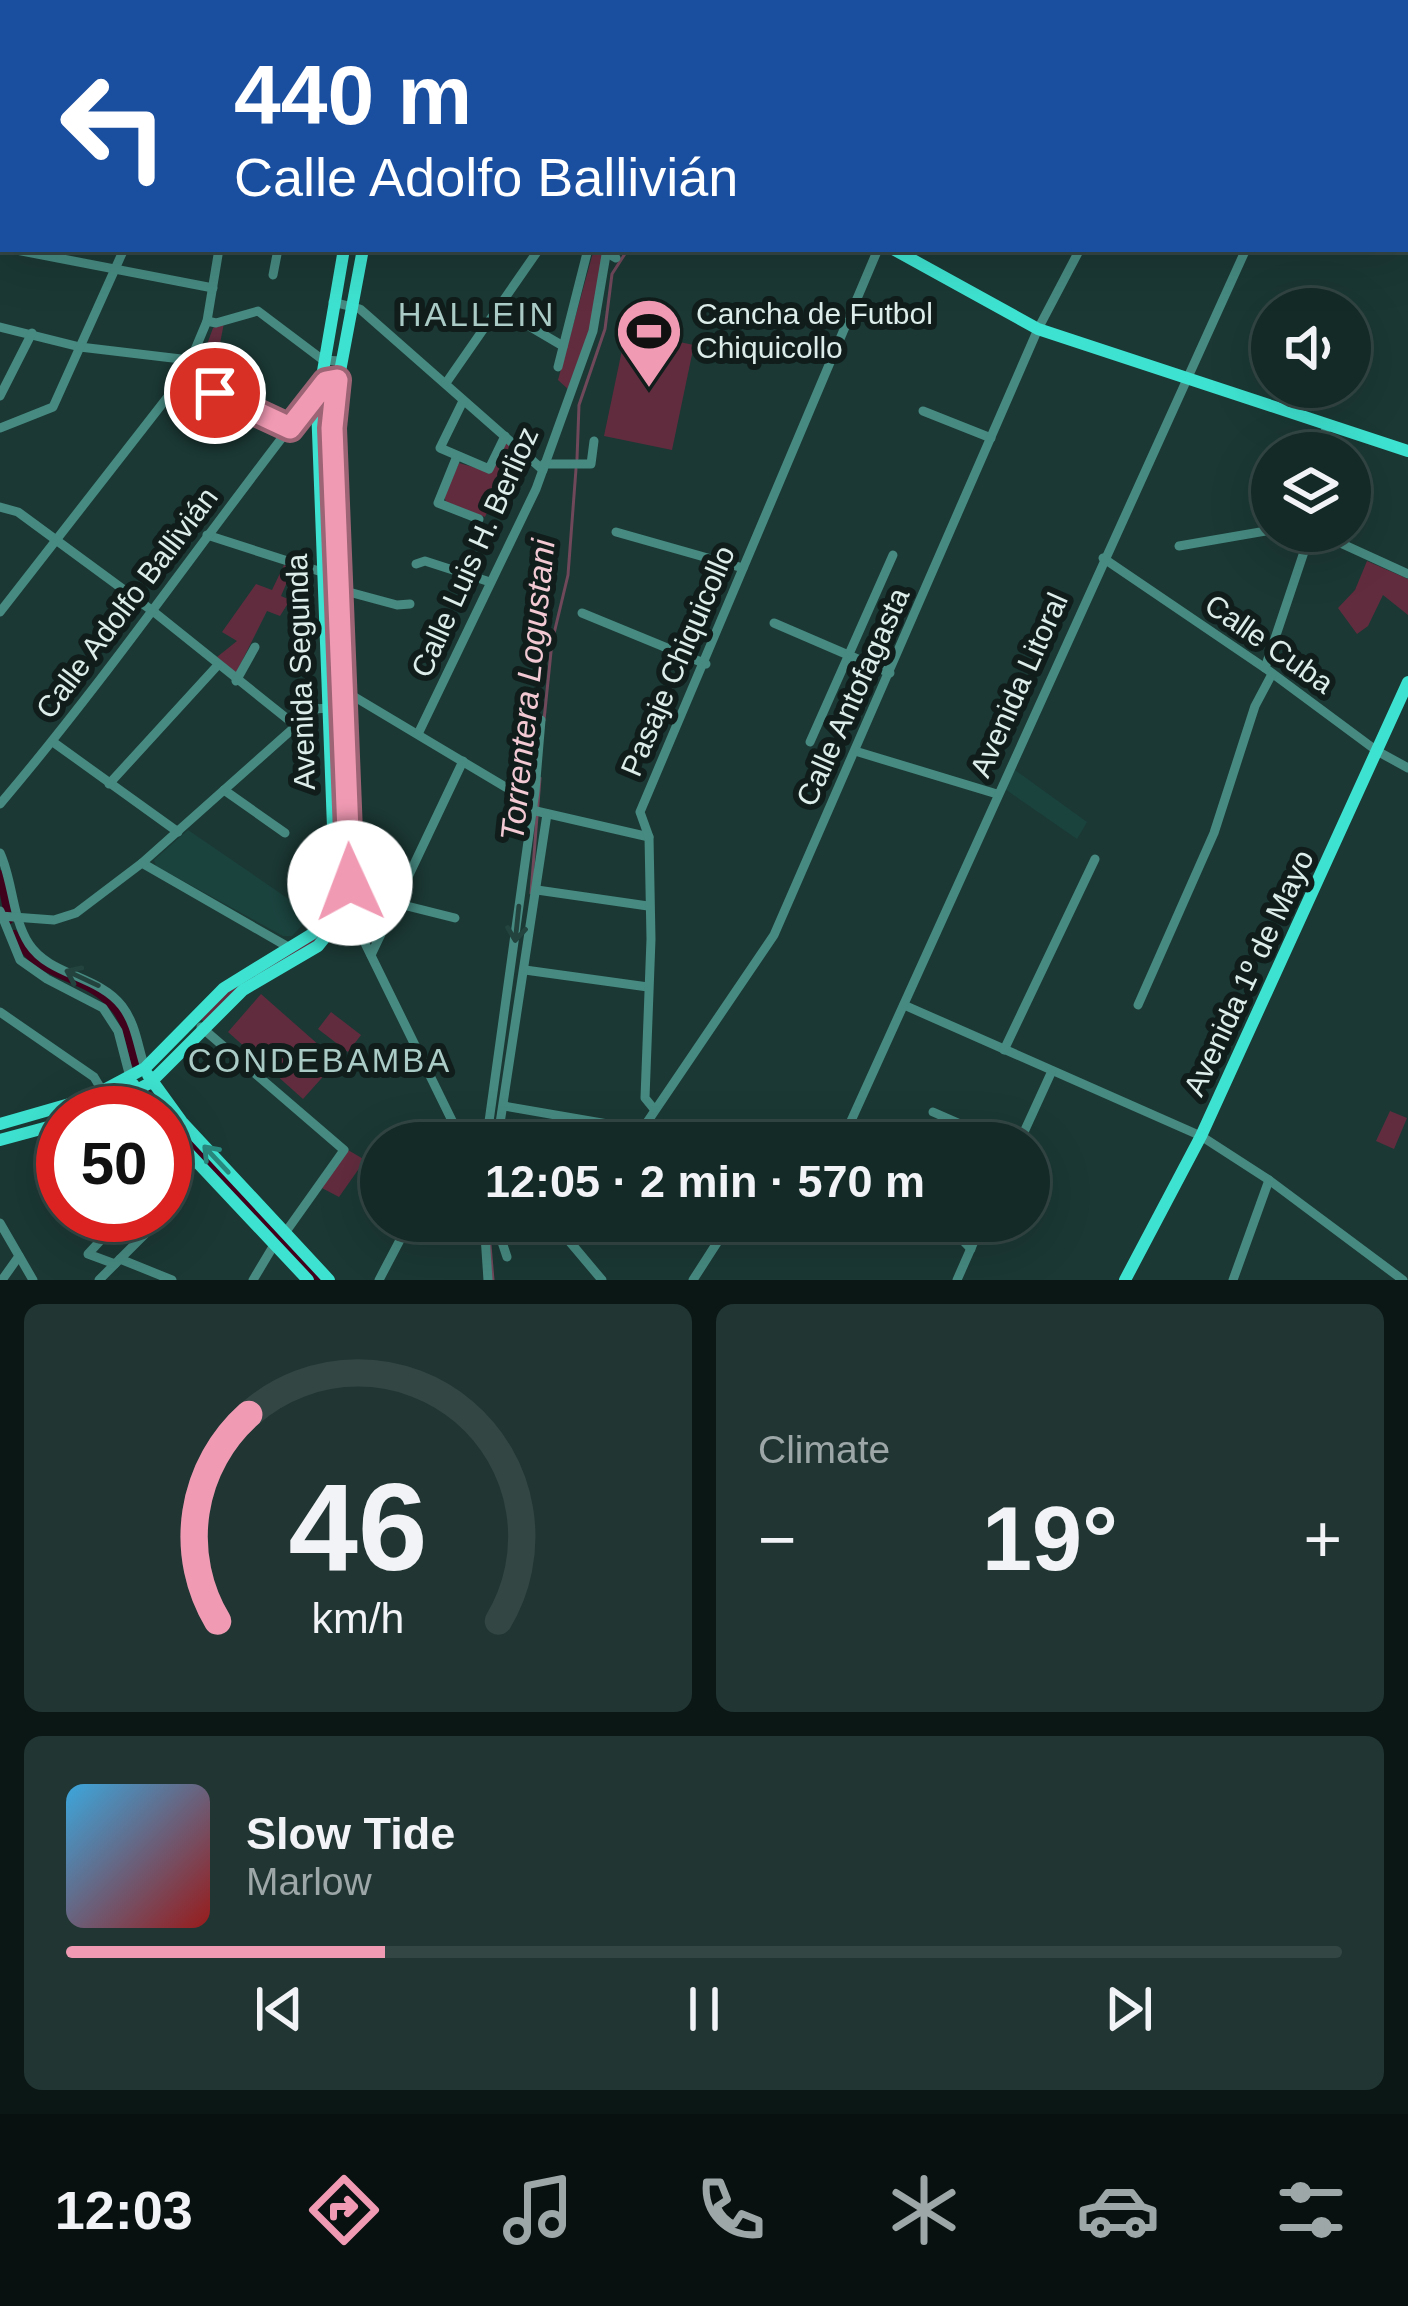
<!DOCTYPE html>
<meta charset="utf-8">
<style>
body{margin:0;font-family:Arial,sans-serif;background:#213633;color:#f1f3f6;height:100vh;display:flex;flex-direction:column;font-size:45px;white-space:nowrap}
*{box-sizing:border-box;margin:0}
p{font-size:39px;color:#9da7a7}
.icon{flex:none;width:66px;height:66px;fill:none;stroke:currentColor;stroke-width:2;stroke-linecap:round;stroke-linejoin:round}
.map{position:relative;height:1280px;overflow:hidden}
.sheet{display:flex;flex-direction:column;gap:24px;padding:24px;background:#0b1715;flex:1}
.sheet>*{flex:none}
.banner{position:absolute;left:0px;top:0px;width:1410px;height:252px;box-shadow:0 12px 48px #0002,0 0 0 3px #334644;background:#1a4fa0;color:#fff;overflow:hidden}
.controls{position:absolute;left:1251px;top:288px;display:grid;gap:24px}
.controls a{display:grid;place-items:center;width:120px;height:120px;border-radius:50%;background:#142a27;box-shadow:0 12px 48px #0002,0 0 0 3px #334644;font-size:60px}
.speed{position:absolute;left:36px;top:1086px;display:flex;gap:24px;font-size:60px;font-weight:700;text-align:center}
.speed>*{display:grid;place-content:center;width:156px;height:156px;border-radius:50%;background:#142a27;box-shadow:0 12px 48px #0002,0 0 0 3px #334644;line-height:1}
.speed .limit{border:18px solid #d22;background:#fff;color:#111}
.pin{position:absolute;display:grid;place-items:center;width:102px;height:102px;color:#fff;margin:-51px;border:6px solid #fff;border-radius:50%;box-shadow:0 3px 12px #0007}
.me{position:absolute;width:132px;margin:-66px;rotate:358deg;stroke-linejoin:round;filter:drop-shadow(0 0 9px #0008)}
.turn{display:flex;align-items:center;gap:42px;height:252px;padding:0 36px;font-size:54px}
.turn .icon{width:156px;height:156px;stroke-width:2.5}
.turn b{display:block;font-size:84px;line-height:102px}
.big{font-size:90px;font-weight:700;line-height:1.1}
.sheet .widget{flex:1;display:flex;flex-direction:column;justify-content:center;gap:18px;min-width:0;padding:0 42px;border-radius:18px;background:#213633}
.sheet .dial{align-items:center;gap:0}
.dial svg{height:312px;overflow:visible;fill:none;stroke:#334644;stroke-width:7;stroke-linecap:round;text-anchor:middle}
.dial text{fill:#f1f3f6;stroke:none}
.song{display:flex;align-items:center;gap:36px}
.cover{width:144px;height:144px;border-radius:18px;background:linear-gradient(135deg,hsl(200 70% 55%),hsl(0 70% 35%))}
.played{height:12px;border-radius:6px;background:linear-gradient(90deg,#f19ab4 25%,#334644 25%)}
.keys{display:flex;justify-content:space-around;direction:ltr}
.heat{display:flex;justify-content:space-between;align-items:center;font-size:66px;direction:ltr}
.sheet .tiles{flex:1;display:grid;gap:24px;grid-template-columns:1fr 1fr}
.widget:last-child{grid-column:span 2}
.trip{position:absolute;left:360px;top:1122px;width:690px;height:120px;border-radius:60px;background:#142a27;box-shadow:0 12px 48px #0002,0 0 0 3px #334644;font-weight:700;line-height:120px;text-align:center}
.tab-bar{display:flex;height:192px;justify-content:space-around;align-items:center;background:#081110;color:#9da7a7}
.tab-bar .icon{width:84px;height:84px}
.tab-bar .current{color:#f19ab4}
.tab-bar b{font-size:54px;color:#f1f3f6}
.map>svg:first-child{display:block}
.built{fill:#1b433e}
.green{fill:#612c3e}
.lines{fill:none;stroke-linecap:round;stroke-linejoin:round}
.stream{stroke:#6f485a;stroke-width:3}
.canal{stroke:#40011d;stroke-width:8}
.minor{stroke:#468a81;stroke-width:9}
.major{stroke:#3ee2d0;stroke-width:12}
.oneway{stroke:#23433f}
.oneway2{stroke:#29897f}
.route-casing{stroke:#9d6475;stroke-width:30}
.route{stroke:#f19ab4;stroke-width:21}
.labels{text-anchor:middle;stroke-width:12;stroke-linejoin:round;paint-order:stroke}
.poi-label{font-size:30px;fill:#dcedea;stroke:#101d1b;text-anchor:start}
.street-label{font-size:30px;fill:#dcedea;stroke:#101d1b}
.neighbourhood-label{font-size:33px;letter-spacing:3px;fill:#abccc6;stroke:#101d1b}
.water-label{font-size:33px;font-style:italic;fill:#f3c9d4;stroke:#101d1b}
</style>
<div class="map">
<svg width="1408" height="1280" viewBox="0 0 1408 1280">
<rect width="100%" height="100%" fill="#1b3834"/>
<!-- built -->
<g class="built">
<path d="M1015,770l72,52 -10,17 -72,-50z"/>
<path d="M188,830l124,85 -20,21h-9l-127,-70 -2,-6z"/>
</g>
<!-- green -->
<g class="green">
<path d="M594,249l9,5 -11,73 -23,63 -11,-10z"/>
<path d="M224,323l-12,61 -11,-23 12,-33z"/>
<path d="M626,331l68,14 -22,105 -68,-14z"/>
<path d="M506,443l10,8 -31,66 -39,-15 -2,-6 15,-33 28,8z"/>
<path d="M1367,561l41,18v36l-25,-20 -15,31 -11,8 -19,-26 17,-18z"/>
<path d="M284,565l9,3 -12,28 9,4 -10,16 -13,-5 -31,62 -19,-16 20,-16 -15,-9 34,-48 16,6z"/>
<path d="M334,716l5,1 7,161 -6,28 -17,29 -119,87 -3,-3 30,-31 81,-48 22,-29 7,-37z"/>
<path d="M261,994l76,67 -34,38 -75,-67z"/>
<path d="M331,1012l30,23 -13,17 -30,-23z"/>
<path d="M1390,1111l17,7 -13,31 -18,-8z"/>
<path d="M348,1150l17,10 -26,37 -19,-10z"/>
</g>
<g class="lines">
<!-- stream -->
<g class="stream">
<path d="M741,3l1,-3"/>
<path d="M577,459l2,-54 26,-76 7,-55 16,-25"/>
<path d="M544,720l8,-78 16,-67 8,-106"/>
<path d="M531,893l9,-115"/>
<path d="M488,1222l5,58"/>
</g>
<!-- canal -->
<g class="canal">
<path d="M0,874l9,46"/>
<path d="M14,934c23,48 70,37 100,74 13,15 16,36 21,55"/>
<path d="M147,1093l17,20"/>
<path d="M165,1115l154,165"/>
</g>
<!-- minor -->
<g class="minor">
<path d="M805,0l10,3"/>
<path d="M66,3l1,-3"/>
<path d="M212,3l1,-3"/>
<path d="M296,3l2,-3"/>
<path d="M497,3l2,-3"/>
<path d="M648,3l2,-3"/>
<path d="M748,3l1,-3"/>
<path d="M887,3l2,-3"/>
<path d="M1201,3l1,-3"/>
<path d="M1365,3l1,-3"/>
<path d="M1407,50l1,1"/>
<path d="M0,122l3,1"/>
<path d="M0,151l3,-2"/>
<path d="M0,243l3,-6"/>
<path d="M11,249l202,39"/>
<path d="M600,249l16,9"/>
<path d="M273,275l5,-26"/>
<path d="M333,302l27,7 183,161"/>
<path d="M498,308l65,38"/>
<path d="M207,321l9,2 42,-12 65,49 18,1"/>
<path d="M0,327l80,20 101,12 16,9 18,25 10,6 65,28"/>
<path d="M558,367l30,-118"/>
<path d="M446,383l93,-134"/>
<path d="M0,396l32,-63"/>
<path d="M463,401l-23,47 49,21 16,-33"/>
<path d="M923,411l68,27"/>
<path d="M0,428l53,-21 71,-158"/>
<path d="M1318,453l9,-27"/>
<path d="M457,456l-19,47 41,16"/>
<path d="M544,464h47l3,-23"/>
<path d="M0,507l18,5 136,100 141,113"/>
<path d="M1314,531l94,43"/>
<path d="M616,532l127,36"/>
<path d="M207,535l121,39"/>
<path d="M1179,546l93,-16"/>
<path d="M1103,558l162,110 112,83 31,17"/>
<path d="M416,564l9,-3 65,21"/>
<path d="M334,588l63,17 13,-1"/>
<path d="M0,612l184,-236 23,-55 12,-72"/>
<path d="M582,613l124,51"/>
<path d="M774,623l116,50"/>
<path d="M1265,668l46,-137"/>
<path d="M236,681l19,-34"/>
<path d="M338,693h10l169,101 19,17 113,26"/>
<path d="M418,734l118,-245 57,-158 14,-82"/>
<path d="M53,742l125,90"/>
<path d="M810,742l83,-187"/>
<path d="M855,751l142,43"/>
<path d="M109,784l108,-118"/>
<path d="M224,790l61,43"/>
<path d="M0,804c113,-133 211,-277 319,-414"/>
<path d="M0,853c13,28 12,65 29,91 21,32 69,31 93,62 14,18 16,42 23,62"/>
<path d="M142,863l148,85"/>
<path d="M537,890l111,16"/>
<path d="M395,903l60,15"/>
<path d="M0,911l20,49 27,19 56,29 15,23 12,46"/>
<path d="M343,915l15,14 105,214"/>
<path d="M0,916l54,4 22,-7 66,-50 173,-154 28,-2"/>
<path d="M371,955l92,-194"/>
<path d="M525,970l123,17"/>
<path d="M904,1005l297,131 68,44 134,100"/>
<path d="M1138,1005l76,-172 41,-127 17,-32"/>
<path d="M0,1012l94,65 9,15"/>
<path d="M201,1027l143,123 -59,83"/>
<path d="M1004,1050l91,-191"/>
<path d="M504,1106l121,21 41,16"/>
<path d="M654,1109l-9,-11 6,-159 -2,-102 -9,-25 238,-563"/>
<path d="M933,1112l71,31"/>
<path d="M486,1143l49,-352 6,-71"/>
<path d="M497,1143l50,-329"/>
<path d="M633,1143l141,-208 264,-606 42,-80"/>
<path d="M841,1143l405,-894"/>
<path d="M1019,1143l32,-70"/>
<path d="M165,1194l31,-33"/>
<path d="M484,1221l4,59"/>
<path d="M495,1221l12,36"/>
<path d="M544,1221l26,21 32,38"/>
<path d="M944,1221l27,28"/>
<path d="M0,1223l33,57"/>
<path d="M570,1242l13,-21"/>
<path d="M120,1259l52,21"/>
<path d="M115,1264l-27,-10 36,-39"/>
<path d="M2,1280l17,-24"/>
<path d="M99,1280l59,-59 -1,-6"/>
<path d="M253,1280l21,-35"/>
<path d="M379,1280l31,-59"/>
<path d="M693,1280l38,-59"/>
<path d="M957,1280l26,-59"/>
<path d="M1233,1280l36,-100"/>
</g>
<!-- major -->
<g class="major">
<path d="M392,0l6,3"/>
<path d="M893,249l145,80 370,122"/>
<path d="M148,1075l34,47 147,158"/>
<path d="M133,1084l19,29"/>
<path d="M92,1113l58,-30 93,-93 75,-44 25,-31 7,-32 -18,-469 31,-165"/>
<path d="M0,1124l87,-25 58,-31 79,-80 88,-54 17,-26 6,-28 -18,-474 27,-157"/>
<path d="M165,1128l143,152"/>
<path d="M0,1140l63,-17"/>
<path d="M1125,1280l76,-144 207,-454"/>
</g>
</g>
<!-- one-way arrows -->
<defs><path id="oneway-shaft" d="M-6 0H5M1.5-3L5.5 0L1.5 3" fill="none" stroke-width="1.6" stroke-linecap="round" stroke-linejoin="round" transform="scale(3)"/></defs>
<g class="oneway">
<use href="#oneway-shaft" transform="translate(517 924) rotate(96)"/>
<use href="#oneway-shaft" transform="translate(82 978) rotate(-155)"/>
</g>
<use class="oneway2" href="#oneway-shaft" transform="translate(216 1159) rotate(-133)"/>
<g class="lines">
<defs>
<path id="route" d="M215,393l75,35 36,-46 11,-2 -5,48 18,455"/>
</defs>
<!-- route casing -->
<use href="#route" class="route-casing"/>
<!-- route -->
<use href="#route" class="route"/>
</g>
<!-- icons -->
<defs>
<symbol id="stadium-pin" viewBox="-11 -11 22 30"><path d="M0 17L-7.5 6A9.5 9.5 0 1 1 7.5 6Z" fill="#f19ab4" stroke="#101d1b"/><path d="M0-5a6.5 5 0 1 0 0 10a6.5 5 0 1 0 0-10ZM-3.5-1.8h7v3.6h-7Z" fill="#111"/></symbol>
</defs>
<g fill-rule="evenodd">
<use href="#stadium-pin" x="611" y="293" width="76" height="104"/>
</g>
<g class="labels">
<!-- poi labels -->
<g class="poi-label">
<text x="696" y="324">Cancha de Futbol<tspan x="696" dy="34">Chiquicollo</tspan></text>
</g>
<!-- street labels -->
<g class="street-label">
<text transform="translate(475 552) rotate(-66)" y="10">Calle Luis H. Berlioz</text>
<text transform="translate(127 603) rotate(-53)" y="10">Calle Adolfo Ballivián</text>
<text transform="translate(1269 644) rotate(35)" y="10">Calle Cuba</text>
<text transform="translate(678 661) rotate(-67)" y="10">Pasaje Chiquicollo</text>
<text transform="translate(301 672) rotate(-92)" y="10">Avenida Segunda</text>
<text transform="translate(1019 685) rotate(-66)" y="10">Avenida Litoral</text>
<text transform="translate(853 697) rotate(-66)" y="10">Calle Antofagasta</text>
<text transform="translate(1249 973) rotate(-65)" y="10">Avenida 1º de Mayo</text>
</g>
<!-- neighbourhood labels -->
<g class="neighbourhood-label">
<text x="477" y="326">HALLEIN</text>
<text x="320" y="1072">CONDEBAMBA</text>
</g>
<!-- water labels -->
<g class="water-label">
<text transform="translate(527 690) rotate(-84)" y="12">Torrentera Logustani</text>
</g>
</g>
</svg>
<div class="controls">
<a><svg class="icon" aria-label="sound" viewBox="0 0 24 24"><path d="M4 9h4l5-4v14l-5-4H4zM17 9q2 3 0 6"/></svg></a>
<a><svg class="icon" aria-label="layers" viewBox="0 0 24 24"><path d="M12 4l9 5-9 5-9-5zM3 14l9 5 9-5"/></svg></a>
</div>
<div class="speed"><div class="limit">50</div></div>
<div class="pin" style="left:215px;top:393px;background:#d93025"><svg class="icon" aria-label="arrive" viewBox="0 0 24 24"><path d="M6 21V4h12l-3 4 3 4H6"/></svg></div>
<svg class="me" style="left:350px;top:883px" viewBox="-20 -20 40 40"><circle r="19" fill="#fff"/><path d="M0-13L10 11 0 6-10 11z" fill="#f19ab4"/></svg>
<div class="trip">12:05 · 2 min · 570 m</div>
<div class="banner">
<div class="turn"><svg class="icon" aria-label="left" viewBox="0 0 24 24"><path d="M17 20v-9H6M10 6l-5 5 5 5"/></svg><div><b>440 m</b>Calle Adolfo Ballivián</div></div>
</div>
</div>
<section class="sheet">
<div class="tiles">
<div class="widget dial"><svg viewBox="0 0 100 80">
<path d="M14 69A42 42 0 1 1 86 69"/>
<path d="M14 69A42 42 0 0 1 22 16" stroke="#f19ab4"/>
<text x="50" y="56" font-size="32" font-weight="700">46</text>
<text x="50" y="72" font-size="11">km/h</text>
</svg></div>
<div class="widget"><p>Climate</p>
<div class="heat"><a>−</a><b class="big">19°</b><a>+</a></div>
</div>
<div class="widget">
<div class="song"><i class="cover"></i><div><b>Slow Tide</b><p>Marlow</p></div></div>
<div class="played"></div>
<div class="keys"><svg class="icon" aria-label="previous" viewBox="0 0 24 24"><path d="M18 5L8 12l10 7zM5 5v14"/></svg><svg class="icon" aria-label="pause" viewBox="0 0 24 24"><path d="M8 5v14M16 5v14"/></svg><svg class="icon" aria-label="next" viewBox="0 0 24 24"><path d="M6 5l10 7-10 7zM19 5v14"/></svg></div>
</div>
</div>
</section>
<nav class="tab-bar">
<b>12:03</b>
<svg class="icon current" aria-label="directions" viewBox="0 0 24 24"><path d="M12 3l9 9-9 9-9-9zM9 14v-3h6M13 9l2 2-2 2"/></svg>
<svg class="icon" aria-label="music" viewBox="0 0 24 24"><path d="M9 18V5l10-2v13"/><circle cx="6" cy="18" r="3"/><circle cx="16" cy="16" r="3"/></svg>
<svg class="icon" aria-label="phone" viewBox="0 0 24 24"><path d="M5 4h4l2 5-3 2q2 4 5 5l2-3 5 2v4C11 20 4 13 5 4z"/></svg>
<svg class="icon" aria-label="climate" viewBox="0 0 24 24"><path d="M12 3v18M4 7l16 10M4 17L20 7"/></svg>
<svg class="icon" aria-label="car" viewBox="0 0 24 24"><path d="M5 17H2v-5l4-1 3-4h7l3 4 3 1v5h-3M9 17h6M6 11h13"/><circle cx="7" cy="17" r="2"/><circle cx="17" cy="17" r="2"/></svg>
<svg class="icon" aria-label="filters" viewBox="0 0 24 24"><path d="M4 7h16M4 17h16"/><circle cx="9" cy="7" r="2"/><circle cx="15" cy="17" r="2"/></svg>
</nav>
